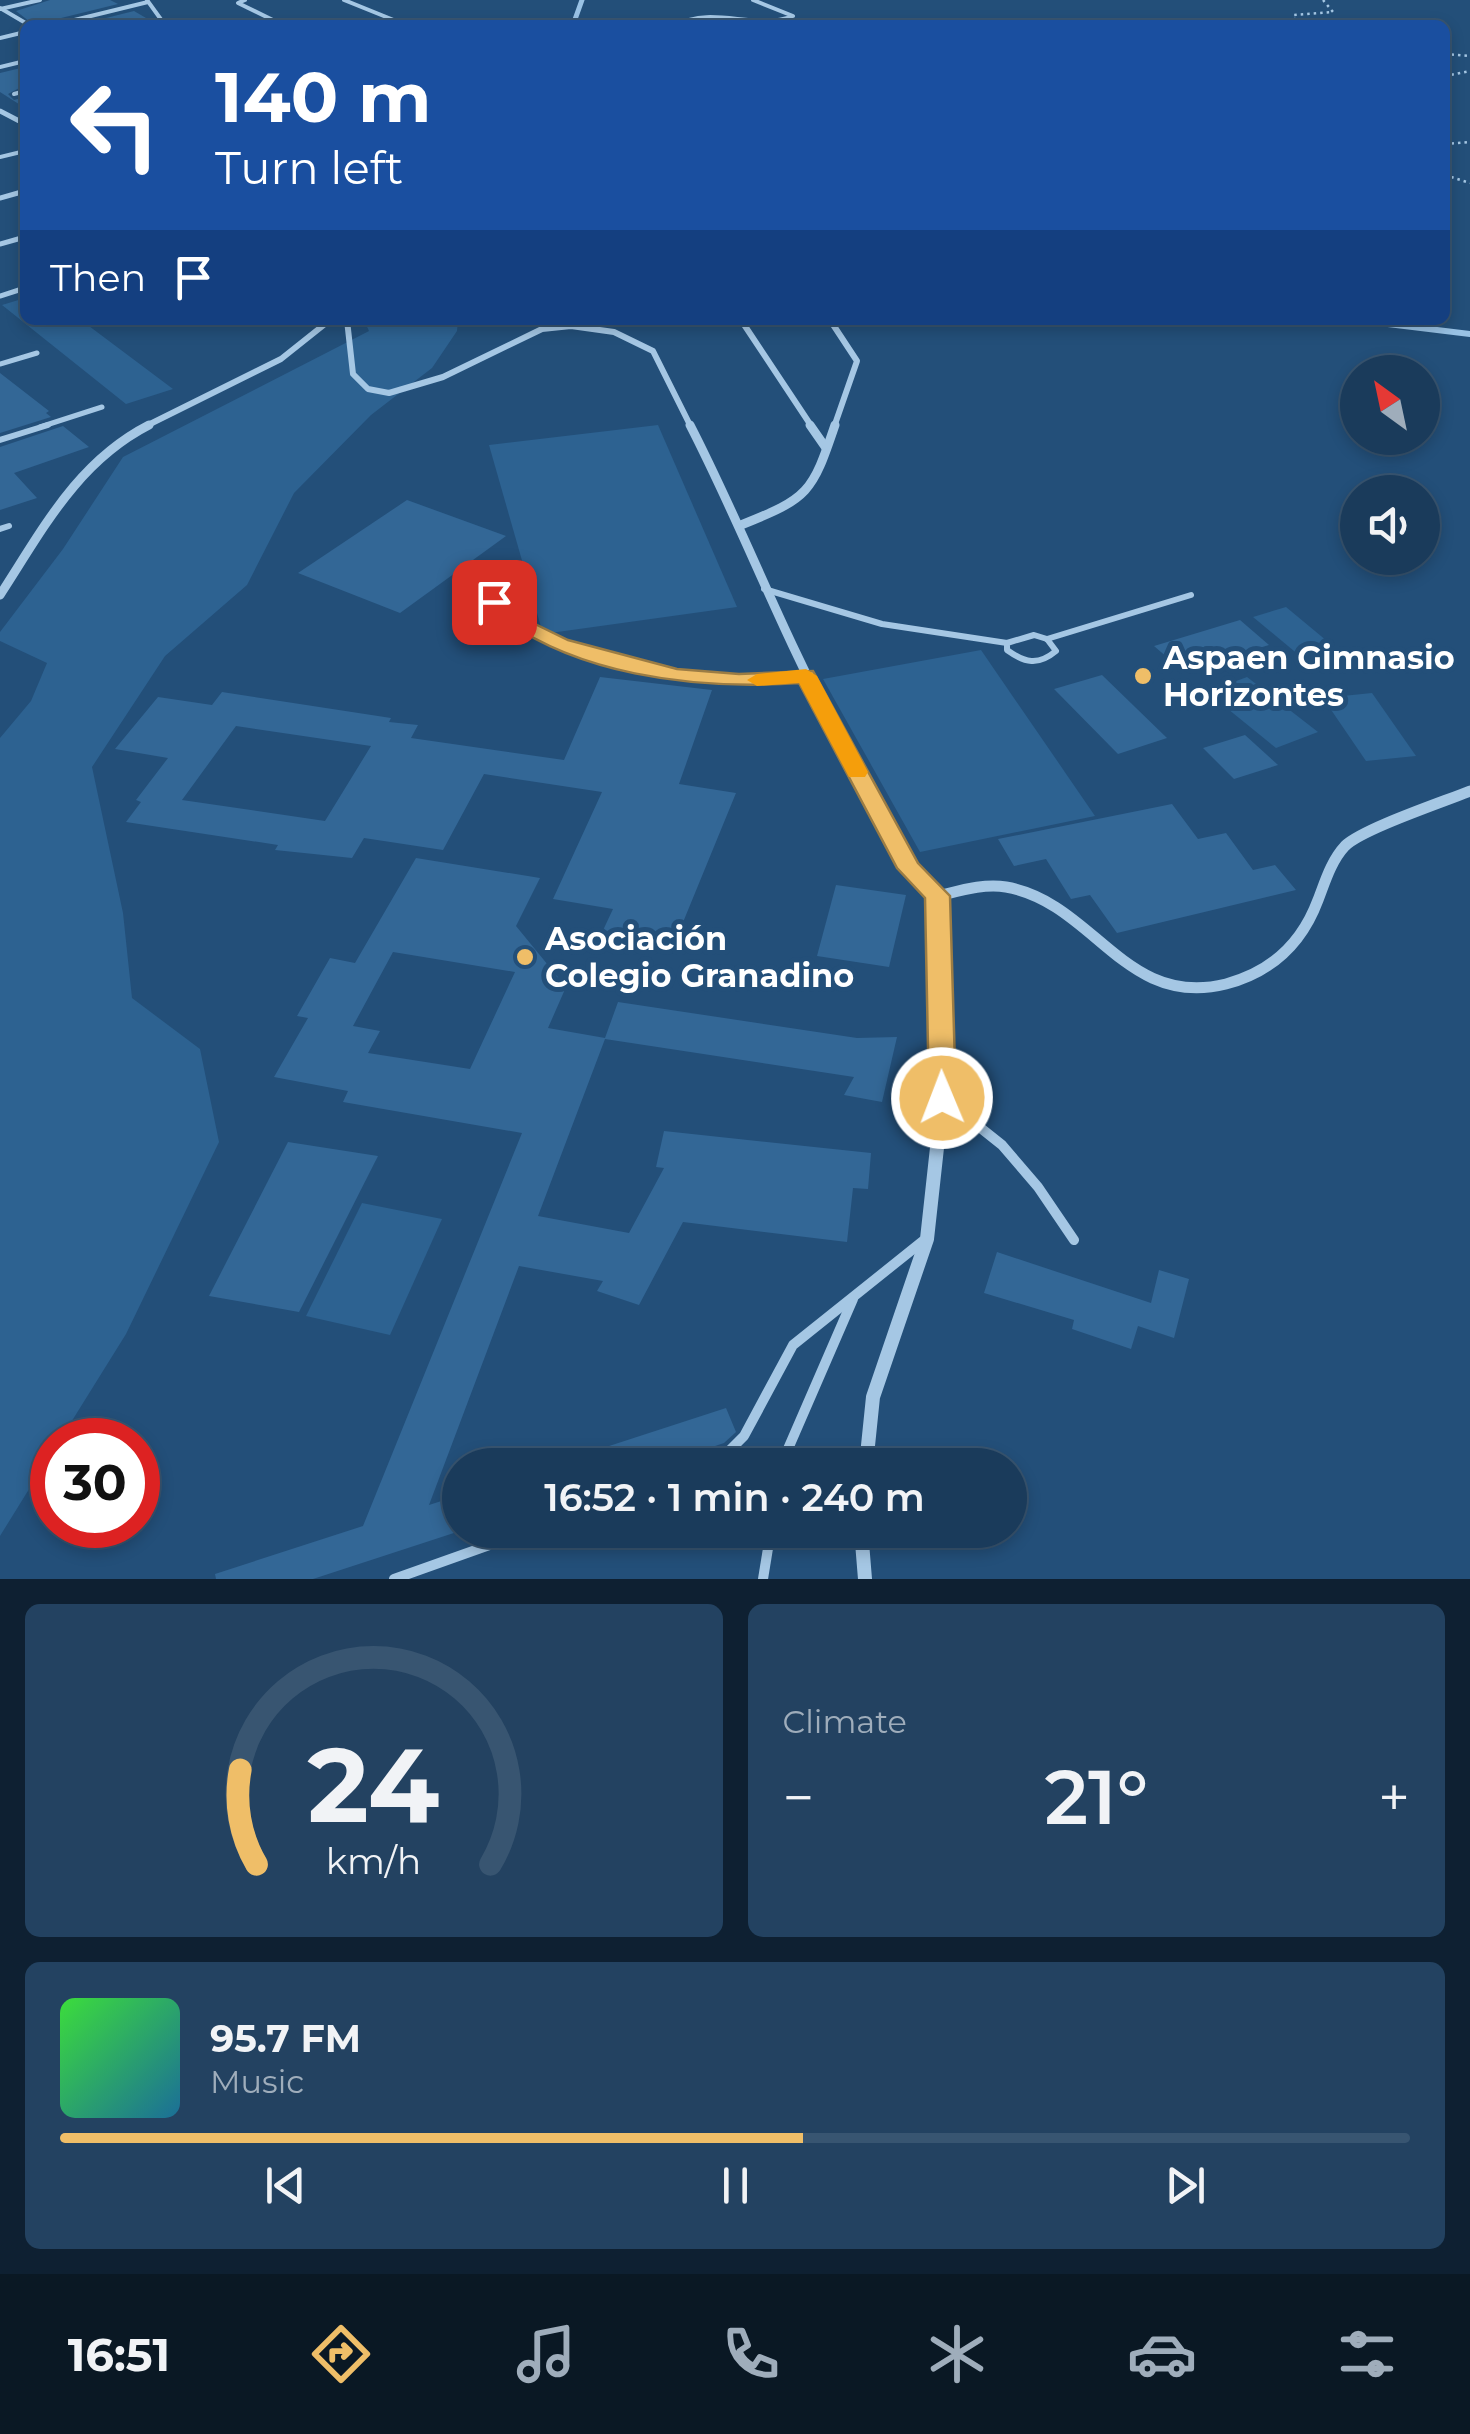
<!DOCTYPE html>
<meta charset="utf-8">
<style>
body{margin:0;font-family:Montserrat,sans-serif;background:#234261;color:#f1f3f6;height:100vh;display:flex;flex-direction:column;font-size:38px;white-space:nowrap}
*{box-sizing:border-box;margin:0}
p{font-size:32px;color:#9fadbb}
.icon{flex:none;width:55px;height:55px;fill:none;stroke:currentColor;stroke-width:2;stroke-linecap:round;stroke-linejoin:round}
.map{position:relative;height:1579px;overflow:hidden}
.panel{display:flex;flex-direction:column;gap:25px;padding:25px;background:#0e2032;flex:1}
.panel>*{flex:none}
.guide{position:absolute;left:20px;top:20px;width:1430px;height:305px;border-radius:15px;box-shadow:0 5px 15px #0003,0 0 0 2px #385571;background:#1a4fa0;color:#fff;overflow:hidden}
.needle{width:65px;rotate:327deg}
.buttons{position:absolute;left:1340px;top:355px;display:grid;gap:20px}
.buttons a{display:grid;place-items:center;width:100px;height:100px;border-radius:50%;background:#1a3b5b;box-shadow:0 5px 15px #0003,0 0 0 2px #385571;font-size:50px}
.speed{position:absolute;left:30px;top:1418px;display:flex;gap:20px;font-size:50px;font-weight:700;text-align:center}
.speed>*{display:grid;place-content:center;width:130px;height:130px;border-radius:50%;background:#1a3b5b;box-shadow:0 5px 15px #0003,0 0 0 2px #385571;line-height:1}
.speed .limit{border:15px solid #d22;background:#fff;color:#111}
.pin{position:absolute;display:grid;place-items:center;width:85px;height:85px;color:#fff;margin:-42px;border-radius:20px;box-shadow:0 5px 15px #0006}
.me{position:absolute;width:110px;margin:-55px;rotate:359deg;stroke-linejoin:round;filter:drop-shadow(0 0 8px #0008)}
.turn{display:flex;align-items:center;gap:35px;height:210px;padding:0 30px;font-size:45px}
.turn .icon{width:130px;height:130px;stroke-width:2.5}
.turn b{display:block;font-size:70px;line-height:85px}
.then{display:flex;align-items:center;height:95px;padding:0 30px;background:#0003;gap:20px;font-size:38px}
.big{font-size:75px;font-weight:600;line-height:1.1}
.panel .tile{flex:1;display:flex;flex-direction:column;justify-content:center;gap:15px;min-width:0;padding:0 35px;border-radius:15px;background:#234261}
.panel .dial{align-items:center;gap:0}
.dial svg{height:260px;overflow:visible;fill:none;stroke:#385571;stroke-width:7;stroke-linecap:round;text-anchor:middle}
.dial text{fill:#f1f3f6;stroke:none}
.song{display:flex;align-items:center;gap:30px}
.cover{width:120px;height:120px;border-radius:15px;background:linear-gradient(135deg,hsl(120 70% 55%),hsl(200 70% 35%))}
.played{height:10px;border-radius:5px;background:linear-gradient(90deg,#efbe68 55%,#385571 55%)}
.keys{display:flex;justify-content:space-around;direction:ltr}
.heat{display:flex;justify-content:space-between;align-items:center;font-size:55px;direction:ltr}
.panel .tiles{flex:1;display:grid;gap:25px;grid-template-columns:1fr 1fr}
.tile:last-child{grid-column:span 2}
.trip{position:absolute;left:442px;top:1448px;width:585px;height:100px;border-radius:50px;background:#1a3b5b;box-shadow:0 5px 15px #0003,0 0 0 2px #385571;font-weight:600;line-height:100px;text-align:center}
.tab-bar{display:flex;height:160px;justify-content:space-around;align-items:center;background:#0a1824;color:#9fadbb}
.tab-bar .icon{width:70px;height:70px}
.tab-bar .active{color:#efbe68}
.tab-bar b{font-size:45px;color:#f1f3f6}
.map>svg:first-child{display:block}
.green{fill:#2d6291}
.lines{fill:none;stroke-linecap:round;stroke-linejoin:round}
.stream-far1{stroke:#99c2e5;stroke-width:5}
.stream{stroke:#99c2e5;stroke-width:6}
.building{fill:#336796;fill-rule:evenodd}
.path{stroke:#a5c7e4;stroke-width:2.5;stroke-dasharray:2.5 4;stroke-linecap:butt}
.service-far4{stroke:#a5c7e4;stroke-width:4}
.service-far3{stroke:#a5c7e4;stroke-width:5}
.service-far2{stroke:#a5c7e4;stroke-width:6}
.service-far1{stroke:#a5c7e4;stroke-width:8}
.service{stroke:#a5c7e4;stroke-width:10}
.minor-far4{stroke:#a5c7e4;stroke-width:5}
.minor-far3{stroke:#a5c7e4;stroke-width:6}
.minor-far2{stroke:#a5c7e4;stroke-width:9}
.minor-far1{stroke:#a5c7e4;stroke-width:11}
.minor{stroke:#a5c7e4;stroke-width:14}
.route{fill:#efbe68;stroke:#9b7c44;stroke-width:2.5}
.slow{fill:#f59e0b}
.poi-dot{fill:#efbe68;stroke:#234f79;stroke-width:4}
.labels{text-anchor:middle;stroke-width:10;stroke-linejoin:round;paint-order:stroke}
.poi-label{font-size:32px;font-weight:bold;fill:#fff;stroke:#234f79;text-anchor:start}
</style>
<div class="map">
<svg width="1470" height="1579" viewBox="0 0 1470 1579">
<rect width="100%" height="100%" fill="#234f79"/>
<!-- green -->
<g class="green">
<path d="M25,298v22h56l92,69 -47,15 -124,-99z"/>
<path d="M364,320h94l-1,11 -25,37 -61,47 -77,78 -47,92 -82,71 -73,111 31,146 9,85 68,51 19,93 -93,192 -66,106h-8v12l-52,84v-798l31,-37 16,-38 -47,-22v-9l63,-83 60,-92 246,-126z"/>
<path d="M658,425l79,182 -194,27 -54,-189z"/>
<path d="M1286,607l47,39 -33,10 -47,-39z"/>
<path d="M981,650l114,166 -175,36 -97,-173z"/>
<path d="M1247,677l71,55 -42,16 -69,-56z"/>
<path d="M1372,693l44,63 -50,5 -43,-63z"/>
<path d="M362,1203l80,16 -52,116 -84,-19z"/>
</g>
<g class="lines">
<!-- stream-far1 -->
<path class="stream-far1" d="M573,25l9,-25"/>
<!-- stream -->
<path class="stream" d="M1355,320l115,14"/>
</g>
<!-- building -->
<g class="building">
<path d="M50,0h60l8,4 -65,16 -5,5h-14l-18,-14z"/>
<path d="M134,11l24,14h-80z"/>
<path d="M25,67v18l-17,9 6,6 11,-3v11l-25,-16v-19z"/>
<path d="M0,373l49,38 -3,2 5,4 -51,16z"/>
<path d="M63,426l26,21 -75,26 23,25 -37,12v-63z"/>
<path d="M407,500l99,36 -106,77 -102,-40z"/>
<path d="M1240,620l29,25 -86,26 -29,-25z"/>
<path d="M1102,675l65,63 -49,16 -64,-65z"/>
<path d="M600,677l112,13 -33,94 57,9 -66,161 -72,-13 15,-32 -60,-10 49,-107 -118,-18 -41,76 -79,-12 -12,20 -77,-8 3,-5 -152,-23 15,-20 -5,-2 32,-42 -53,-9 43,-52 54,8 10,-13 169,26 -2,4 29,3 -7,13 153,22zM236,726l135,20 -46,75 -143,-21z"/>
<path d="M1245,735l33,30 -44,14 -31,-31z"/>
<path d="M1172,804l26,35 28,-6 27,37 22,-5 21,25 -179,43 -27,-38 -19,4 -25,-40 -32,7 -16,-27z"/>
<path d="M416,858l124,20 -24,48 50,61 -18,41 57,10 13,-36 239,36 40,-1 -15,65 -38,-7 10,-18 -249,-38 -67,177 91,17 35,-65 -8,-1 8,-36 207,22 -3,36 -15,-1 -6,54 -164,-20 -44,83 -42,-14 6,-10 -84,-15 -90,239 31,-10v36l-147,48h-97l-1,-5 148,-48 159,-393 -179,-31 5,-11 -74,-14 34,-59 -11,-2 33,-58 25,5zM393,952l122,20 -45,97 -102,-16 12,-22 -27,-5z"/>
<path d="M836,885l70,10 -17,72 -72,-11z"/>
<path d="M288,1142l90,14 -79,156 -90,-16z"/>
<path d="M997,1252l154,51 8,-33 30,9 -15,59 -36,-12 -7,23 -59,-20 2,-9 -90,-27z"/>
<path d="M726,1408l10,24 -12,11 -65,22h-92l-1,-5z"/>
</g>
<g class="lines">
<!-- path -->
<g class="path">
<path d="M1323,0l10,12 -39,3v4l45,6"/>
<path d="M1445,54l25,2"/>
<path d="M1445,76l25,-5"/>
<path d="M1445,144l25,-2"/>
<path d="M1445,175l25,8"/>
</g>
<!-- service-far4 -->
<g class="service-far4">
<path d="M147,0l18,25"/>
<path d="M245,0l-7,3 45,22"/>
<path d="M344,0l62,25"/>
<path d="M0,8l29,17"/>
<path d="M0,9l40,-9"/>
<path d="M54,25l94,-23"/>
<path d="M676,25c38,-20 78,6 117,-9l-40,-16"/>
<path d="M0,38l25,-6"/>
<path d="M0,67l25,-6"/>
<path d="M14,94l11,-3"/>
<path d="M0,157l25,-6"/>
</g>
<!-- service-far3 -->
<g class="service-far3">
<path d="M0,198l25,-7"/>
<path d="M0,244l25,-7"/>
<path d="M0,296l25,-8"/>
<path d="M0,364l37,-11"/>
<path d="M40,427l62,-20"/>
</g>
<!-- service-far2 -->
<g class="service-far2">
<path d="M0,440l48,-15"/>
<path d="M0,529l9,-3"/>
<path d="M764,589l118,35 125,19"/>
<path d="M494,601c92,67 200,85 312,75"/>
<path d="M1034,635l13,4 9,12c-18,15 -31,12 -49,-1v-7z"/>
<path d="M1047,639l144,-44"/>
</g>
<!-- service-far1 -->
<path class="service-far1" d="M942,1097l9,7"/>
<!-- service -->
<g class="service">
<path d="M948,1102l54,43 36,42 36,53"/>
<path d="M715,1465l29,-29 49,-91 130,-104"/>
<path d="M781,1465l72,-166"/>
<path d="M394,1579l138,-49"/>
<path d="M763,1579l8,-49"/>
</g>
<!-- minor-far4 -->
<path class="minor-far4" d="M0,111l25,13"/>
<!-- minor-far3 -->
<g class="minor-far3">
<path d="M347,320l6,54 15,15 21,4 54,-16 99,-48 29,-3 43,6 39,19 38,76"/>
<path d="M741,320l71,107"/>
<path d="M830,320l27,41 -23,66"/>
<path d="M144,427l137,-68 49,-39"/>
</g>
<!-- minor-far2 -->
<g class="minor-far2">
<path d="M690,425c51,99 90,203 143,301"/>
<path d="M810,425l16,23"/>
<path d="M741,525c68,-27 71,-32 94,-100"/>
<path d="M0,595c43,-66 77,-133 149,-170"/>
</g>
<!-- minor-far1 -->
<g class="minor-far1">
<path d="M832,724l77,144 29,28"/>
<path d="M941,1104l-3,-208c21,-5 46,-13 68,-9 89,16 118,122 220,97 45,-12 76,-41 92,-84 7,-18 13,-39 27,-54 17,-17 98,-44 125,-55"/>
</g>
<!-- minor -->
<g class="minor">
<path d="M866,1465l7,-68 54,-158 15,-137"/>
<path d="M861,1530l4,49"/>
</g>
</g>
<!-- route -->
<path class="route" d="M494,596l35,25 39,19 109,29 62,5 74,-3 105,192 32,33 6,202 -4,7 -10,3 -9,-3 -4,-7 -4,-200 -28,-30 -98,-185c-103,7 -231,-7 -312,-77v-9z"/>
<!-- slow -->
<path class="slow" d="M806,669l11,7 51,96 -3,5h-16l-50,-94 -42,3 -10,-6 10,-6z"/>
<!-- markers -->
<g class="poi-dot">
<circle cx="1143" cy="676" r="10"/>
<circle cx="525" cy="957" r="10"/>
</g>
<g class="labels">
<!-- poi labels -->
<g class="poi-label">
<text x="1163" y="669">Aspaen Gimnasio<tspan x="1163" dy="37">Horizontes</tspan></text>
<text x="545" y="950">Asociación<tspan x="545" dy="37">Colegio Granadino</tspan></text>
</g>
</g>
</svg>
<div class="buttons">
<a><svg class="needle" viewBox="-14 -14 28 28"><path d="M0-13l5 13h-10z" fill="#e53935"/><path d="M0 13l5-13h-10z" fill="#9fadbb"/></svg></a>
<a><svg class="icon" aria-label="sound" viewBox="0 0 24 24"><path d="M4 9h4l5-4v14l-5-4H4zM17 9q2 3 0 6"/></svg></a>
</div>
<div class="speed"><div class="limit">30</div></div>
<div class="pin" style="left:494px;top:602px;background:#d93025"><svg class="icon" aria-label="arrive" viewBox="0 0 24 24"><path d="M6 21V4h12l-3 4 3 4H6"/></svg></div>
<svg class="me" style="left:942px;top:1098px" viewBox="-20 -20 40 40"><circle r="17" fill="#efbe68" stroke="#fff" stroke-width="3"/><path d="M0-11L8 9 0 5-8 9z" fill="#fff"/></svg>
<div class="trip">16:52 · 1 min · 240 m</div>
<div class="guide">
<div class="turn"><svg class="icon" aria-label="left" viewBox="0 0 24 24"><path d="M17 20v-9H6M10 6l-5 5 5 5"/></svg><div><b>140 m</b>Turn left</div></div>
<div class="then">Then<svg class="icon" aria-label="arrive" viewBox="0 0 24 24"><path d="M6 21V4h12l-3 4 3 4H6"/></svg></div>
</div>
</div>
<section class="panel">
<div class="tiles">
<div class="tile dial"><svg viewBox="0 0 100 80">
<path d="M14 69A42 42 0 1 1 86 69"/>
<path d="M14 69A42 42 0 0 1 9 40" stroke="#efbe68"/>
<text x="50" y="56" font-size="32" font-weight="700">24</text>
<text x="50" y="72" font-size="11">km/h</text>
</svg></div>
<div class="tile"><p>Climate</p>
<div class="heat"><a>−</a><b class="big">21°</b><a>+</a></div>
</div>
<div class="tile">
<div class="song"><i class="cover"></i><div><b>95.7 FM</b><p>Music</p></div></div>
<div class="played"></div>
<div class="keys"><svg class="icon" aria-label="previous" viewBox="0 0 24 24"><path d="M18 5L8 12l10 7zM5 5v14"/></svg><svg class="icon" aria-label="pause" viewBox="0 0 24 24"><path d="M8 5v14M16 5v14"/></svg><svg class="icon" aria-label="next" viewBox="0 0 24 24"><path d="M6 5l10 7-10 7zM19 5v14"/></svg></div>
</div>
</div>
</section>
<nav class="tab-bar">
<b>16:51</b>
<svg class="icon active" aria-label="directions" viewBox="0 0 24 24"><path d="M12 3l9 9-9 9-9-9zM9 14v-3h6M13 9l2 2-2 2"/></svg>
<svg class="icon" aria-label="music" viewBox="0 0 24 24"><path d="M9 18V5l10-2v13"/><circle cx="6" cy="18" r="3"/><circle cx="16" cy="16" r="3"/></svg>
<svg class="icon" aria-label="phone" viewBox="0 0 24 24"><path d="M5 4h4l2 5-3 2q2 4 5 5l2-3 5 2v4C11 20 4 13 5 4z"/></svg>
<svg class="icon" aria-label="climate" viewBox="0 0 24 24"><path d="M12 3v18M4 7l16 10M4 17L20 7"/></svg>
<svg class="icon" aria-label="car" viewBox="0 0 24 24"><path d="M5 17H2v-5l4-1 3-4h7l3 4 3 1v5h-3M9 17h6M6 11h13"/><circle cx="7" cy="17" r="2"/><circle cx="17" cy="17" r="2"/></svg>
<svg class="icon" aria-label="filters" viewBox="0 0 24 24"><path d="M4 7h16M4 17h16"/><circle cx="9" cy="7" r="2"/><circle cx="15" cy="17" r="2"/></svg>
</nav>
